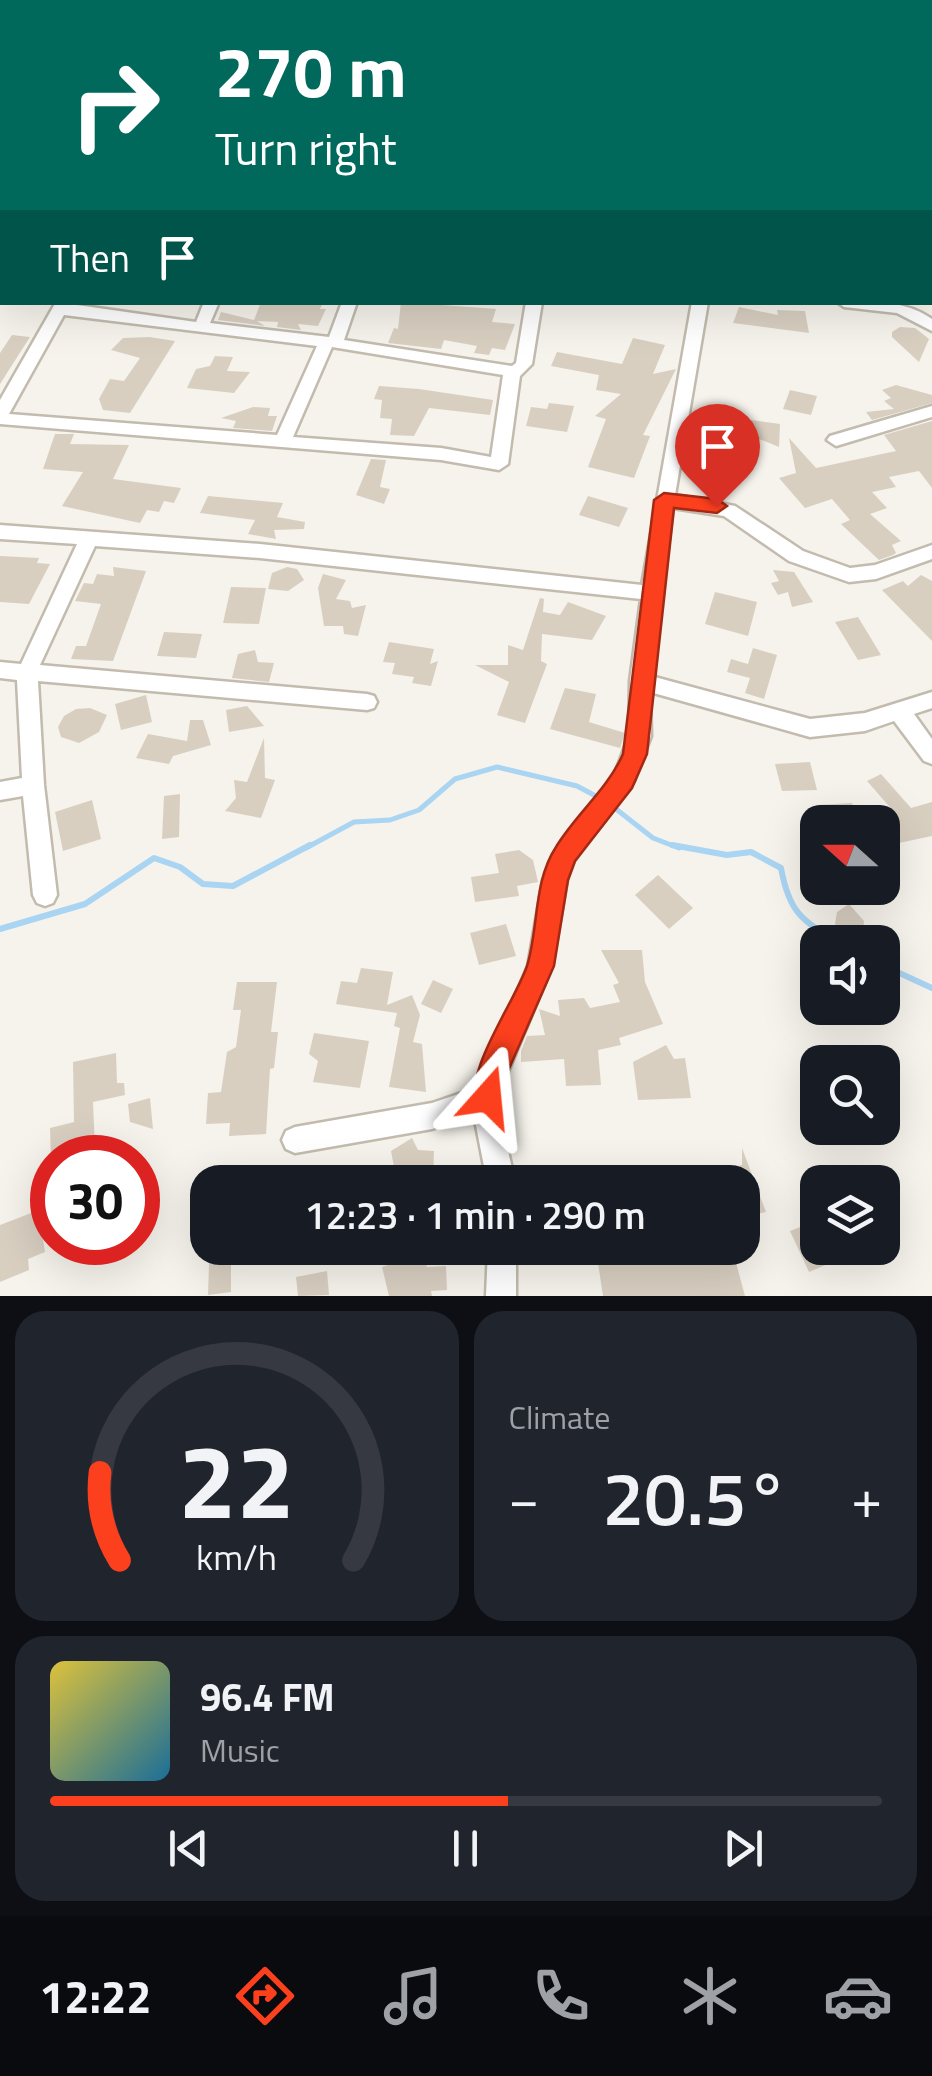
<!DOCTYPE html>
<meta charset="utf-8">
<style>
body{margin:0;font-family:"Titillium Web",sans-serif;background:#20242c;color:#f1f3f6;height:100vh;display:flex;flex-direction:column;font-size:38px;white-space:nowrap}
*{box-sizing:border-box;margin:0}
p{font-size:32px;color:#9ea1a6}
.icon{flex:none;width:55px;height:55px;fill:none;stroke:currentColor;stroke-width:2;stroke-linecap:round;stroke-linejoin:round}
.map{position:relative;height:1296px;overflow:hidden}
.side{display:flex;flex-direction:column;gap:15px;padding:15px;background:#0d0f14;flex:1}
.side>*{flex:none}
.guide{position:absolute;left:0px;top:0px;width:932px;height:305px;box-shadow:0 10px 40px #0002;background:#00695c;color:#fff;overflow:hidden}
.needle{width:65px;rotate:291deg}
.fabs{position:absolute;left:800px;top:805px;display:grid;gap:20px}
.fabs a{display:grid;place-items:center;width:100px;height:100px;border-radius:20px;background:#171b24;box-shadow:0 10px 40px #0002;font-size:50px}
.speed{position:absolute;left:30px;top:1135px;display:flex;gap:20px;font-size:50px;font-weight:700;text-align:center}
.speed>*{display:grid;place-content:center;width:130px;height:130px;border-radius:50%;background:#171b24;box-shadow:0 10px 40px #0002;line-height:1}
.speed .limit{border:15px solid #d22;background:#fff;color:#111}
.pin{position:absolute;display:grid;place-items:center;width:85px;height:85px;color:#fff;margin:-102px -42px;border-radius:50% 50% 50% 0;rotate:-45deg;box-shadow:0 0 10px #0007}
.pin .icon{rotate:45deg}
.me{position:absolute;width:110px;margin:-55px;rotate:18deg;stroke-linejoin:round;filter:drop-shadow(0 0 8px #0008)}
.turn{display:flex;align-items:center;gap:35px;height:210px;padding:0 50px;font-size:45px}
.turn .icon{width:130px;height:130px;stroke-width:2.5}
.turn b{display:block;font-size:70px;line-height:85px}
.then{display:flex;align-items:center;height:95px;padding:0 50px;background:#0003;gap:20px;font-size:38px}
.big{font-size:75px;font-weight:600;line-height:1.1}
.side .tile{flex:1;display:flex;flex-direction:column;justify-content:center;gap:15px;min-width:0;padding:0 35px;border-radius:30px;background:#20242c}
.side .dial{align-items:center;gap:0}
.dial svg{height:260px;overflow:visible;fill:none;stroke:#363941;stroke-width:7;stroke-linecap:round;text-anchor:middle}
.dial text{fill:#f1f3f6;stroke:none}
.song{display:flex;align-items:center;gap:30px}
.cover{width:120px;height:120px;border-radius:15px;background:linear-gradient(135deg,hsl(50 70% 55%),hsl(200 70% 35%))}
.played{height:10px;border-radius:5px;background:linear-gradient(90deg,#fc3f1d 55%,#363941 55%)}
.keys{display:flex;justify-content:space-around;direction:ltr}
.heat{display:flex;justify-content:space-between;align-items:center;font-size:55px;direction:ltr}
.side .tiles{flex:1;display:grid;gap:15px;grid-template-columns:1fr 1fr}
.tile:last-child{grid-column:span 2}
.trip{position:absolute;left:190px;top:1165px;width:570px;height:100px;border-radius:30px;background:#171b24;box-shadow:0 10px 40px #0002;font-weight:600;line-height:100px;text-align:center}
.dock{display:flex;height:160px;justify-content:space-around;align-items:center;background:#090b0e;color:#9ea1a6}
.dock .icon{width:70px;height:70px}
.dock .on{color:#fc3f1d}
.dock b{font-size:45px;color:#f1f3f6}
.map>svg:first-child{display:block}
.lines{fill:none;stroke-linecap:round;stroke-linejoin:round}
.stream-far1{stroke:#a9d4f2;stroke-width:5}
.stream{stroke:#a9d4f2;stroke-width:6}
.building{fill:#d8cfc1}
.minor-casing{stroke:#c2bbae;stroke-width:5}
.minor{fill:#fff;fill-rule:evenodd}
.route{fill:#fc3f1d;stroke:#a42913;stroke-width:2.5}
</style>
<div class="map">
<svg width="932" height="1296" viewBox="0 0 932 1296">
<rect width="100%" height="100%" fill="#f6f3ec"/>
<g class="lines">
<!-- stream-far1 -->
<path class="stream-far1" d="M306,848l48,-26 36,-2 29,-10 36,-31 42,-12 80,19 30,16 46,36 26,10"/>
<!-- stream -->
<g class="stream">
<path d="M672,845l55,10 24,-3 30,16c8,44 20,52 57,74"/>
<path d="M0,929l85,-25 69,-46 26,9 23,17 30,2 77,-41"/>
<path d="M882,965l50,23"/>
</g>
</g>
<!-- building -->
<g class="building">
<path d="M261,302h62l-3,7h6l-8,17 -20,-2 3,6 -24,-3 1,-5 -21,-1 8,5 -47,-6 3,-8 33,8z"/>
<path d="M401,302l95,7 -4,13 23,2 -10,26 -13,-2 -3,7 -15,-2 3,-7 -33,-6 -3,9 -53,-6 6,-15 4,1z"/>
<path d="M739,307l39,8 -1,-5 28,1 4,22 -76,-10z"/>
<path d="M900,327l15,1 14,11 -10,23 -27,-25v-5z"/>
<path d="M12,335l18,2 -30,47v-31z"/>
<path d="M149,337l26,4 -45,72 -27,-3 -4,-11 11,-20 14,2 16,-23 -29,-8 12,-12z"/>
<path d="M633,338l32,7 -12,29 23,-5 -33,66 7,1 -16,42 -46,-11 18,-48 -11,-3 26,-22 -25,-4 3,-15 -48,-9 6,-14 65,12z"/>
<path d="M215,356l18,1 -6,14 23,1 -16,21 -47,-5 9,-19 14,-3z"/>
<path d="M896,385l36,10v8l-60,17 -6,-8 28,-3 -10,-8 7,-3 -9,-8z"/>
<path d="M379,386l40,3 74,11 -3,15 -61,-7 -15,28 -24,-1 2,-16 -12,-1 2,-18 -8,-1z"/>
<path d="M790,390l27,6 -6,19 -28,-6z"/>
<path d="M549,403l25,3 -7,26 -41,-6 5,-19 16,2z"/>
<path d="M253,407l17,1 -2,8h9l-5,15 -39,-3 3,-7 -15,-3z"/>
<path d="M751,420l29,4 -1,23 -37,-15z"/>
<path d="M932,421v67l-13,-17 -30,6 7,10 -24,5 15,16 -17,6 31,27 -9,4 4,8 -3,2 -14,5 -38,-36 9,-4 -18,-21 -27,9 -26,-30 17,-5 -7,-35 27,30 80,-17 -12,-16z"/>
<path d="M55,434h19l-4,10 59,1 -16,34 68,9 -7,15 -10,-2 -5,11 -12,-2 -7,13 -78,-17 21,-34 -40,-3z"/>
<path d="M371,459l15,1 -6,27 10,2 -6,15 -28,-9z"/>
<path d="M208,496l75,7 -6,14 28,5 -1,7 -30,1 2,9 -28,-5 7,-14 -55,-7z"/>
<path d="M588,496l40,12 -9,19 -40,-12z"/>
<path d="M0,556l39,2 -2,5 13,1 -21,40 -29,-2z"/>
<path d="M113,567l33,4 -33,90 -42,-2 5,-13h10l15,-42 -26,-3 9,-18 9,1 4,-10 17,2z"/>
<path d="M287,567l10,2 7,11 -16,11 -20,-2 4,-16z"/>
<path d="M773,570l21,2 19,30 -21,5 -4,-15 -10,3 -7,-12 8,-2z"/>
<path d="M323,574l23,6 -10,19 14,2 2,7 14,-3 -8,31 -14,-2 -1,-8h-19l-6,-38z"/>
<path d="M921,575l11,6v60l-50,-51 21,-9 5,5z"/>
<path d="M231,587l35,1 -7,36 -36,-1z"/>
<path d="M715,592l42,10 -9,34 -43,-12z"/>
<path d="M540,598l4,1 -1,13 17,3 8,-13 38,14 -14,24 -50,-6 -1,27 6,3 -22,59 -28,-8 12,-33 -34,-17h33v-20l15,5z"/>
<path d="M858,617l23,38 -23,5 -23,-38z"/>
<path d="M164,632l38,2 -6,24 -39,-2z"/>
<path d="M389,642l45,7 -4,15 8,-3 -7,25 -19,-3 2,-6 -22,-3 3,-11 -12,-1z"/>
<path d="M753,648l24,7 -13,44 -19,-6 5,-15 -23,-6 4,-13 17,5z"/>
<path d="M255,650l3,12 16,1 -5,19 -37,-4 6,-24z"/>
<path d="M565,688l31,6 -7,28 36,11 -5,15 -70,-19z"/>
<path d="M146,695l6,27 -31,8 -6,-26z"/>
<path d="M247,706l17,20 -35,6 -3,-22z"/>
<path d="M90,708l17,7 -8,17 -20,11 -18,-6 -3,-10 6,-11 12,-7z"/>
<path d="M190,720h13l8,25 -38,11 -4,8 -33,-6 12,-24 39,7z"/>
<path d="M264,738l1,40 10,2 -14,38 -36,-7 11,-13 -2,-18 13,2z"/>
<path d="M810,762l7,28 -35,1 -7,-27z"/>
<path d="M881,774l30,34 21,-6v34l-33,7 -15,-28 11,-2 -28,-32z"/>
<path d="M180,794l-1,43 -17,2 2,-43z"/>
<path d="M92,800l9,39 -38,12 -8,-39z"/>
<path d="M852,803l7,19h-38l-5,-17z"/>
<path d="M519,850l14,10 5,22 -21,4 2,10 -44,6 -4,-25 28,-4 -4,-19z"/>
<path d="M658,875l35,33 -24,21 -34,-34z"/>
<path d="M849,904l15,17 -1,9 -7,5 -10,-1 -11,-10 2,-12z"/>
<path d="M506,924l10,32 -37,9 -9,-32z"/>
<path d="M601,950h41l3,32 18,42 -44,14 2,7 -23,5 3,35 -35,1 -2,-27 -43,3v-11l6,-15 18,-1 -6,-26 21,7 -2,-16 26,-2 6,10 30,-6 -7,-17 6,-2z"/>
<path d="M361,968l32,4 -6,33 25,-10 8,20 -7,27 9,2 4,48 -37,-5 11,-59 -6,-2 3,-13 -61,-9 5,-23 16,2z"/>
<path d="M433,980l20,9 -12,24 -20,-9z"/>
<path d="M237,982h40l-6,50h7l-4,36 -4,1 -4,65 -37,2 1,-13 -24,1 2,-31 13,-1 6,-40 9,-5 5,-37h-8z"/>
<path d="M314,1033l55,8 -9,47 -47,-6 5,-21 -9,-7z"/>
<path d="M666,1045l8,14 11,-1 6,40 -53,2 -5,-38z"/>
<path d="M116,1053l1,30h7l1,12 -32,7 2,47 -44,12 -1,-33 24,-6 -1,-60z"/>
<path d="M150,1098l3,31 -23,-7 -2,-18z"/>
<path d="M412,1138l6,12 16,1 -1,31h-36l-6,-31z"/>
<path d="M742,1148l24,64 -24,5v-35h-54v-6l54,-11z"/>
<path d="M39,1210l6,42 -17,7 1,11 -29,12v-57z"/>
<path d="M818,1220v28h48l-57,24 -19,-41z"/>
<path d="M618,1248h44l2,10 68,-10 13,48h-142l-7,-46z"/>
<path d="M423,1253l4,14 19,-1 1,24 -16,1 1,5h-43l-7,-29z"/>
<path d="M231,1260v32l-23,3 1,-32z"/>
<path d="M327,1271l2,24 -31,1 -2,-19z"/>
</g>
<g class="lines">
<defs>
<g id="minor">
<path d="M691,0h11l2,2h-12z"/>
<rect x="0" y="27" width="2" height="6"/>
<rect x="930" y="69" width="2" height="8"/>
<rect x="930" y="122" width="2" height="8"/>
<path d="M2,144v10l-2,1v-10z"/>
<rect x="930" y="189" width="2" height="8"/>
<path d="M56,302l140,20 8,-20h15l-9,21 119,14 13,-35h15l-13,38 168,26 4,-3 10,-61h16l-10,62 -12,12 -12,88 -9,6 -58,-10 -441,-36v-24zM64,315l253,31 -40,89 -268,-21zM332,347l171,28 -12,82 -50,-9 -148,-11z"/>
<path d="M692,302h16l-33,193 60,11 68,45 47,17 25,-3 57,-20v14l-56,20 -27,3 -60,-21 -65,-45 -51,-8 -22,168 159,43 55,-6 67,-21v16l-18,6 18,25v25l-8,-3 -30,-40 -29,10 -55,6 -160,-45 1,44 -17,45 -60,80 -7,19 -15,86 -50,120 -3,25 16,71h-28l-13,-67 -42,14 -137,24 -9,-4 -4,-9 4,-9 9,-4 137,-24 44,-15 52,-122 15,-86 11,-25 60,-79 15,-40 1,-55 11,-82 -381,-41 -165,-12 -55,119 327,29 7,2 3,6 -3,6 -7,2 -329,-29 6,104 13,110 -4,8 -8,3 -8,-3 -4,-8 -10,-99 -23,4v-18l22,-4 -5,-98 -17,-2v-16l21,2 56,-120 -77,-5v-14l260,19 382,41z"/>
<path d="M837,302c33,0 66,-3 95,17v12l-35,-18 -53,-6z"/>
<path d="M932,406v11l-96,29 -9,-6 3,-4z"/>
<path d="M488,1248h28v48h-30z"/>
</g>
</defs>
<!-- minor casing -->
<use href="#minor" class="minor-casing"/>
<!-- minor -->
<use href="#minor" class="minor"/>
</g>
<!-- route -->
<path class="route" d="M664,493l53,6 10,7 -10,7 -43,-5 -27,246 -15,34 -57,73 -7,19 -14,86 -46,105 -10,37 -10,4 -11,-4c-15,-35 38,-106 50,-142 12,-39 6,-84 29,-119 20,-33 51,-57 67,-93l31,-254z"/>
</svg>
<div class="fabs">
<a><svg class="needle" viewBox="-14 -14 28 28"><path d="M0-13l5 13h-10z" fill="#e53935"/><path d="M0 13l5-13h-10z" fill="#9ea1a6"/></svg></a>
<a><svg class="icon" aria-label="sound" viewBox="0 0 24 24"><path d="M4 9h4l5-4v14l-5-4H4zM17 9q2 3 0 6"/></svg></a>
<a><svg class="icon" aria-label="search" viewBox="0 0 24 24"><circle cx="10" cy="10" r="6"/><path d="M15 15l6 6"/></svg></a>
<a><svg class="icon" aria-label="layers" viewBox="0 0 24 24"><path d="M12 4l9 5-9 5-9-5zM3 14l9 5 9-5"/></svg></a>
</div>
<div class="speed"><div class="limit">30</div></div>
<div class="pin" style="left:717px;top:506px;background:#d93025"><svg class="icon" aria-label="arrive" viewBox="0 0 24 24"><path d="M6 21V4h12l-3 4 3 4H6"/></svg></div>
<svg class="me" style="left:488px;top:1097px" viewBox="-20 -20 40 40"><path d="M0-17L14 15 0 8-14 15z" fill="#fc3f1d" stroke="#fff" stroke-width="4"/></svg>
<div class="trip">12:23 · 1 min · 290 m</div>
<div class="guide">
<div class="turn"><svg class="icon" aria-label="right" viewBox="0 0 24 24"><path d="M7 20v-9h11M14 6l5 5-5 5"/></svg><div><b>270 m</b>Turn right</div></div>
<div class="then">Then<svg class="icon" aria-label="arrive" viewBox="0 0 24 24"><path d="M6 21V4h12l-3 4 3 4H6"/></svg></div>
</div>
</div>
<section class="side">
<div class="tiles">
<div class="tile dial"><svg viewBox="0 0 100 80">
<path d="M14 69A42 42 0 1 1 86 69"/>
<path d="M14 69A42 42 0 0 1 8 42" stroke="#fc3f1d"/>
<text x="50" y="56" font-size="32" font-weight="700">22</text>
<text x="50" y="72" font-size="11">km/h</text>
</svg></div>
<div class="tile"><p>Climate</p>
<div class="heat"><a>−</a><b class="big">20.5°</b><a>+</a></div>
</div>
<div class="tile">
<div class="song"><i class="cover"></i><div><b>96.4 FM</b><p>Music</p></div></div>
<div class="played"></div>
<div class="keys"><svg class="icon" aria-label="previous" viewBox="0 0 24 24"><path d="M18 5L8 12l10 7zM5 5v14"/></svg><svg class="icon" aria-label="pause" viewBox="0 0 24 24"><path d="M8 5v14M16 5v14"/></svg><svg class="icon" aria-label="next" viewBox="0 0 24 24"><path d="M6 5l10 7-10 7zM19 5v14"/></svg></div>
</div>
</div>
</section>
<nav class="dock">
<b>12:22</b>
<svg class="icon on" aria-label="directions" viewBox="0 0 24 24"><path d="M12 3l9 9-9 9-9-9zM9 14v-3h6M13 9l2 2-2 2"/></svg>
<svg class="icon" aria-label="music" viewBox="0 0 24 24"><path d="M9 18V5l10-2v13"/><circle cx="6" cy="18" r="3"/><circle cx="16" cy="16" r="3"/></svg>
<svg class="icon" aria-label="phone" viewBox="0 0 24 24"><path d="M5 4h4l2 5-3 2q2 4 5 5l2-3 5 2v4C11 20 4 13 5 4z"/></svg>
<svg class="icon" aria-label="climate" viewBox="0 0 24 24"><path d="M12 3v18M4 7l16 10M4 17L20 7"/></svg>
<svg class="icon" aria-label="car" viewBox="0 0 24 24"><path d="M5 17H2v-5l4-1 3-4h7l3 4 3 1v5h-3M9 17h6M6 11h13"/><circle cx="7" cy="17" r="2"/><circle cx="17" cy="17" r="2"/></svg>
</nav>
